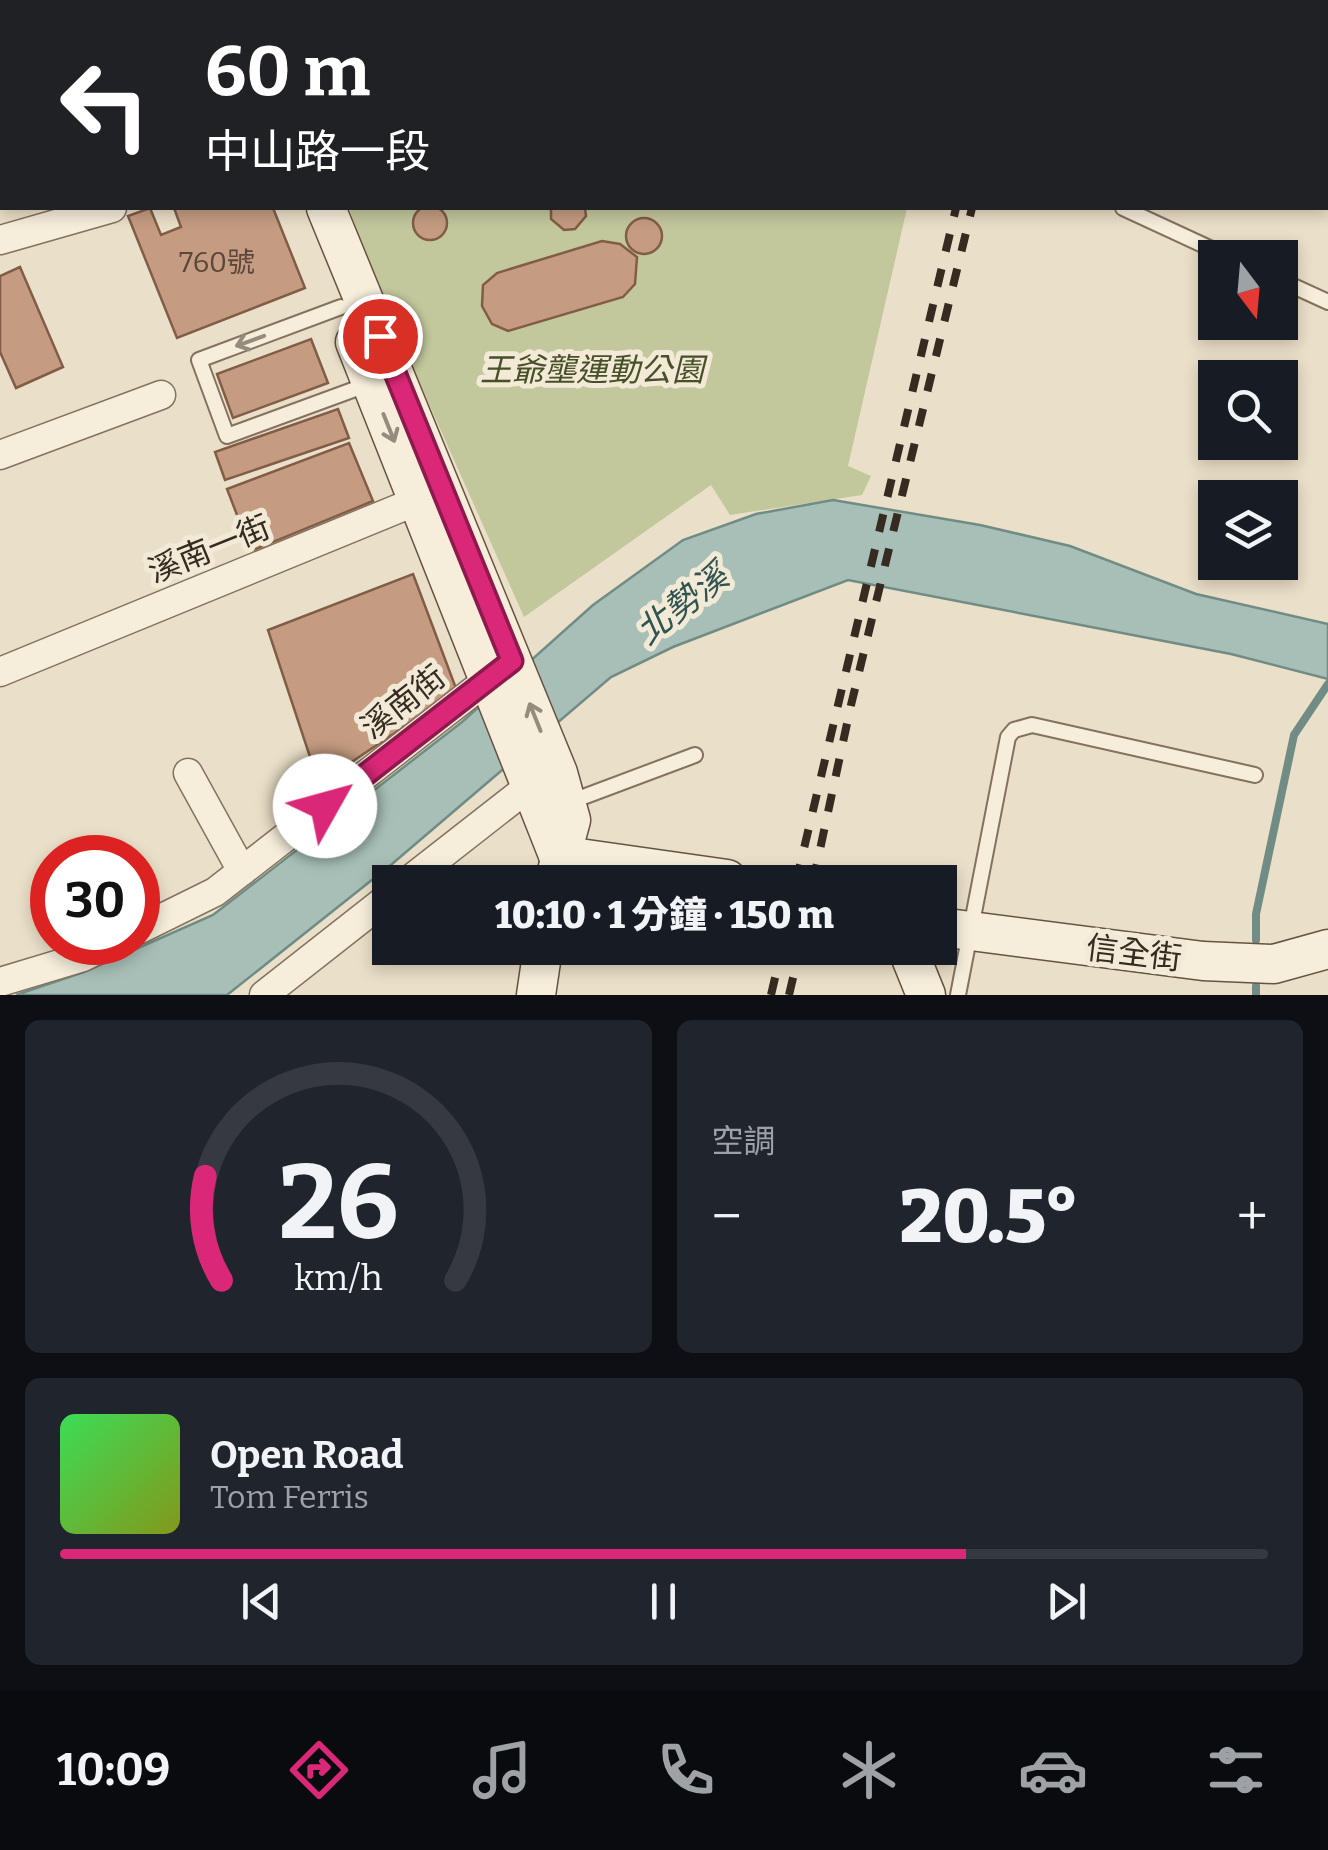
<!DOCTYPE html>
<html lang="zh-TW">
<meta charset="utf-8">
<style>
body{margin:0;font-family:Bitter,"Noto Sans TC",serif;background:#20242c;color:#f1f3f6;height:100vh;display:flex;flex-direction:column;font-size:38px;white-space:nowrap}
*{box-sizing:border-box;margin:0}
p{font-size:32px;color:#9ea1a6}
.icon{flex:none;width:55px;height:55px;fill:none;stroke:currentColor;stroke-width:2;stroke-linecap:round;stroke-linejoin:round}
.map{position:relative;height:995px;overflow:hidden}
.panel{display:flex;flex-direction:column;gap:25px;padding:25px;background:#0d0f14;flex:1}
.panel>*{flex:none}
.guide{position:absolute;left:0px;top:0px;width:1330px;height:210px;box-shadow:0 5px 15px #0003;background:#202124;color:#fff;overflow:hidden}
.needle{width:65px;rotate:164deg}
.controls{position:absolute;left:1198px;top:240px;display:grid;gap:20px}
.controls a{display:grid;place-items:center;width:100px;height:100px;border-radius:0px;background:#171b24;box-shadow:0 5px 15px #0003;font-size:50px}
.speed{position:absolute;left:30px;top:835px;display:flex;gap:20px;font-size:50px;font-weight:700;text-align:center}
.speed>*{display:grid;place-content:center;width:130px;height:130px;border-radius:50%;background:#171b24;box-shadow:0 5px 15px #0003;line-height:1}
.speed .limit{border:15px solid #d22;background:#fff;color:#111}
.pin{position:absolute;display:grid;place-items:center;width:85px;height:85px;color:#fff;margin:-42px;border:5px solid #fff;border-radius:50%;box-shadow:0 2px 10px #0007}
.me{position:absolute;width:110px;margin:-55px;rotate:52deg;stroke-linejoin:round;filter:drop-shadow(0 0 8px #0008)}
.turn{display:flex;align-items:center;gap:35px;height:210px;padding:0 40px;font-size:45px}
.turn .icon{width:130px;height:130px;stroke-width:2.5}
.turn b{display:block;font-size:70px;line-height:85px}
.big{font-size:75px;font-weight:800;line-height:1.1}
.panel .widget{flex:1;display:flex;flex-direction:column;justify-content:center;gap:15px;min-width:0;padding:0 35px;border-radius:15px;background:#20242c}
.panel .dial{align-items:center;gap:0}
.dial svg{height:260px;overflow:visible;fill:none;stroke:#363941;stroke-width:7;stroke-linecap:round;text-anchor:middle}
.dial text{fill:#f1f3f6;stroke:none}
.song{display:flex;align-items:center;gap:30px}
.cover{width:120px;height:120px;border-radius:15px;background:linear-gradient(135deg,hsl(130 70% 55%),hsl(70 70% 35%))}
.played{height:10px;border-radius:5px;background:linear-gradient(90deg,#db2777 75%,#363941 75%)}
.keys{display:flex;justify-content:space-around;direction:ltr}
.heat{display:flex;justify-content:space-between;align-items:center;font-size:55px;direction:ltr}
.panel .tiles{flex:1;display:grid;gap:25px;grid-template-columns:1fr 1fr}
.widget:last-child{grid-column:span 2}
.trip{position:absolute;left:372px;top:865px;width:585px;height:100px;border-radius:0px;background:#171b24;box-shadow:0 5px 15px #0003;font-weight:800;line-height:100px;text-align:center}
.tab-bar{display:flex;height:160px;justify-content:space-around;align-items:center;background:#090b0e;color:#9ea1a6}
.tab-bar .icon{width:70px;height:70px}
.tab-bar .on{color:#db2777}
.tab-bar b{font-size:45px;color:#f1f3f6}
.map>svg:first-child{display:block}
.green{fill:#c3c79c}
.water{fill:#a8bfb8;stroke:#708c85;stroke-width:2.5}
.lines{fill:none;stroke-linecap:round;stroke-linejoin:round}
.stream{stroke:#708c85;stroke-width:8}
.building{fill:#c59c81;stroke:#815d47;stroke-width:2.5}
.lane-casing{stroke:#84725e;stroke-width:18}
.street-casing{stroke:#84725e;stroke-width:31}
.secondary-casing{stroke:#665341;stroke-width:41}
.lane{stroke:#f6edda;stroke-width:14}
.street{stroke:#f6edda;stroke-width:28}
.secondary{stroke:#f6edda;stroke-width:38}
.rail{stroke:#362b21;stroke-width:8;stroke-dasharray:18 18;stroke-linecap:butt}
.oneway{stroke:#968c7e}
.route-casing{stroke:#8e194d;stroke-width:25}
.route{stroke:#db2777;stroke-width:18}
.labels{text-anchor:middle;stroke-width:10;stroke-linejoin:round;paint-order:stroke}
.number-label{font-size:28px;fill:#5a4739}
.park-label{font-size:32px;font-style:italic;fill:#475029;stroke:#f2ead6}
.street-label{font-size:32px;fill:#362b21;stroke:#f2ead6}
.water-label{font-size:35px;font-style:italic;fill:#315451;stroke:#f2ead6}
</style>
<div class="map">
<svg width="1328" height="995" viewBox="0 0 1328 995">
<rect width="100%" height="100%" fill="#eadfc8"/>
<!-- green -->
<g class="green">
<path d="M286,0h668v2z"/>
<path d="M349,208h558l-59,258 23,10 -9,19 -132,20 -19,-30 -187,132 -148,-332z"/>
</g>
<!-- water -->
<path class="water" d="M833,500l147,25 90,21 126,48 132,30v55l-97,-25 -383,-74 -175,67 -62,30 -219,187 -165,131h-211l68,-23 129,-57 249,-193 131,-117 90,-65 73,-26z"/>
<g class="lines">
<!-- stream -->
<g class="stream">
<path d="M1256,940v-26l38,-179 34,-51"/>
<path d="M1256,995v-9"/>
</g>
</g>
<!-- building -->
<g class="building">
<path d="M388,0h188l1,2h-188z"/>
<circle cx="430" cy="223" r="17"/>
<path d="M150,208l11,27 20,-8 -7,-19h99l32,80 -128,50 -49,-122z"/>
<path d="M551,208h34l1,8 -11,13 -11,1 -13,-11z"/>
<circle cx="644" cy="236" r="18"/>
<path d="M602,241l18,3 17,13 -2,27 -12,13 -115,34 -16,-7 -10,-18 1,-21 14,-12z"/>
<path d="M20,267l43,100 -47,21 -16,-36v-76z"/>
<path d="M311,339l17,44 -95,35 -16,-44z"/>
<path d="M338,409l11,29 -124,42 -10,-28z"/>
<path d="M349,443l24,58 -122,50 -24,-62z"/>
<path d="M413,574l44,117 -138,93 -51,-154z"/>
</g>
<g class="lines">
<defs>
<g id="lane">
<path d="M1123,208l108,50"/>
<path d="M1280,280l48,22"/>
<path d="M341,307l-142,53 28,76 142,-52"/>
<path d="M567,803l128,-48"/>
<path d="M958,995l50,-258 6,-7 18,-5 223,50"/>
</g>
<g id="street">
<path d="M0,240l112,-32"/>
<path d="M0,455l161,-60"/>
<path d="M0,672l434,-178"/>
<path d="M188,773l54,98"/>
<path d="M407,882l124,-97"/>
<path d="M138,930l77,-38 288,-224"/>
<path d="M0,982l83,-25 30,-15"/>
<path d="M264,995l126,-99"/>
</g>
<g id="secondary">
<path d="M236,0v2"/>
<path d="M326,208l232,565 13,47 -17,62"/>
<path d="M355,342l203,513"/>
<path d="M558,855l169,24"/>
<path d="M940,927l263,34 71,3 54,-15"/>
<path d="M907,948l19,47"/>
<path d="M536,995l7,-47"/>
</g>
</defs>
<!-- lane casing -->
<use href="#lane" class="lane-casing"/>
<!-- street casing -->
<use href="#street" class="street-casing"/>
<!-- secondary casing -->
<use href="#secondary" class="secondary-casing"/>
<!-- lane -->
<use href="#lane" class="lane"/>
<!-- street -->
<use href="#street" class="street"/>
<!-- secondary -->
<use href="#secondary" class="secondary"/>
<!-- rail -->
<g class="rail">
<path d="M1020,2l1,-2"/>
<path d="M1037,2l1,-2"/>
<path d="M796,882l160,-674"/>
<path d="M813,882l38,-177 121,-497"/>
<path d="M771,995l11,-47"/>
<path d="M789,995l11,-47"/>
</g>
</g>
<!-- one-way arrows -->
<defs><path id="oneway-shaft" d="M-6 0H5M1.5-3L5.5 0L1.5 3" fill="none" stroke-width="1.6" stroke-linecap="round" stroke-linejoin="round" transform="scale(2.5)"/></defs>
<g class="oneway">
<use href="#oneway-shaft" transform="translate(250 341) rotate(160)"/>
<use href="#oneway-shaft" transform="translate(389 428) rotate(68)"/>
<use href="#oneway-shaft" transform="translate(535 717) rotate(-112)"/>
</g>
<g class="lines">
<defs>
<path id="route" d="M325,806l187,-145 -132,-325"/>
</defs>
<!-- route casing -->
<use href="#route" class="route-casing"/>
<!-- route -->
<use href="#route" class="route"/>
</g>
<g class="labels">
<!-- number labels -->
<g class="number-label">
<text x="217" y="272">760號</text>
</g>
<!-- park labels -->
<g class="park-label">
<text x="592" y="381">王爺壟運動公園</text>
</g>
<!-- street labels -->
<g class="street-label">
<text transform="translate(209 549) rotate(-22)" y="11">溪南一街</text>
<text transform="translate(403 702) rotate(-38)" y="11">溪南街</text>
<text transform="translate(1134 953) rotate(7)" y="11">信全街</text>
</g>
<!-- water labels -->
<g class="water-label">
<text transform="translate(682 604) rotate(-38)" y="12">北勢溪</text>
</g>
</g>
</svg>
<div class="controls">
<a><svg class="needle" viewBox="-14 -14 28 28"><path d="M0-13l5 13h-10z" fill="#e53935"/><path d="M0 13l5-13h-10z" fill="#9ea1a6"/></svg></a>
<a><svg class="icon" aria-label="search" viewBox="0 0 24 24"><circle cx="10" cy="10" r="6"/><path d="M15 15l6 6"/></svg></a>
<a><svg class="icon" aria-label="layers" viewBox="0 0 24 24"><path d="M12 4l9 5-9 5-9-5zM3 14l9 5 9-5"/></svg></a>
</div>
<div class="speed"><div class="limit">30</div></div>
<div class="pin" style="left:380px;top:336px;background:#d93025"><svg class="icon" aria-label="arrive" viewBox="0 0 24 24"><path d="M6 21V4h12l-3 4 3 4H6"/></svg></div>
<svg class="me" style="left:325px;top:806px" viewBox="-20 -20 40 40"><circle r="19" fill="#fff"/><path d="M0-13L10 11 0 6-10 11z" fill="#db2777"/></svg>
<div class="trip">10:10 · 1 分鐘 · 150 m</div>
<div class="guide">
<div class="turn"><svg class="icon" aria-label="left" viewBox="0 0 24 24"><path d="M17 20v-9H6M10 6l-5 5 5 5"/></svg><div><b>60 m</b>中山路一段</div></div>
</div>
</div>
<section class="panel">
<div class="tiles">
<div class="widget dial"><svg viewBox="0 0 100 80">
<path d="M14 69A42 42 0 1 1 86 69"/>
<path d="M14 69A42 42 0 0 1 9 37" stroke="#db2777"/>
<text x="50" y="56" font-size="32" font-weight="700">26</text>
<text x="50" y="72" font-size="11">km/h</text>
</svg></div>
<div class="widget"><p>空調</p>
<div class="heat"><a>−</a><b class="big">20.5°</b><a>+</a></div>
</div>
<div class="widget">
<div class="song"><i class="cover"></i><div><b>Open Road</b><p>Tom Ferris</p></div></div>
<div class="played"></div>
<div class="keys"><svg class="icon" aria-label="previous" viewBox="0 0 24 24"><path d="M18 5L8 12l10 7zM5 5v14"/></svg><svg class="icon" aria-label="pause" viewBox="0 0 24 24"><path d="M8 5v14M16 5v14"/></svg><svg class="icon" aria-label="next" viewBox="0 0 24 24"><path d="M6 5l10 7-10 7zM19 5v14"/></svg></div>
</div>
</div>
</section>
<nav class="tab-bar">
<b>10:09</b>
<svg class="icon on" aria-label="directions" viewBox="0 0 24 24"><path d="M12 3l9 9-9 9-9-9zM9 14v-3h6M13 9l2 2-2 2"/></svg>
<svg class="icon" aria-label="music" viewBox="0 0 24 24"><path d="M9 18V5l10-2v13"/><circle cx="6" cy="18" r="3"/><circle cx="16" cy="16" r="3"/></svg>
<svg class="icon" aria-label="phone" viewBox="0 0 24 24"><path d="M5 4h4l2 5-3 2q2 4 5 5l2-3 5 2v4C11 20 4 13 5 4z"/></svg>
<svg class="icon" aria-label="climate" viewBox="0 0 24 24"><path d="M12 3v18M4 7l16 10M4 17L20 7"/></svg>
<svg class="icon" aria-label="car" viewBox="0 0 24 24"><path d="M5 17H2v-5l4-1 3-4h7l3 4 3 1v5h-3M9 17h6M6 11h13"/><circle cx="7" cy="17" r="2"/><circle cx="17" cy="17" r="2"/></svg>
<svg class="icon" aria-label="filters" viewBox="0 0 24 24"><path d="M4 7h16M4 17h16"/><circle cx="9" cy="7" r="2"/><circle cx="15" cy="17" r="2"/></svg>
</nav>
